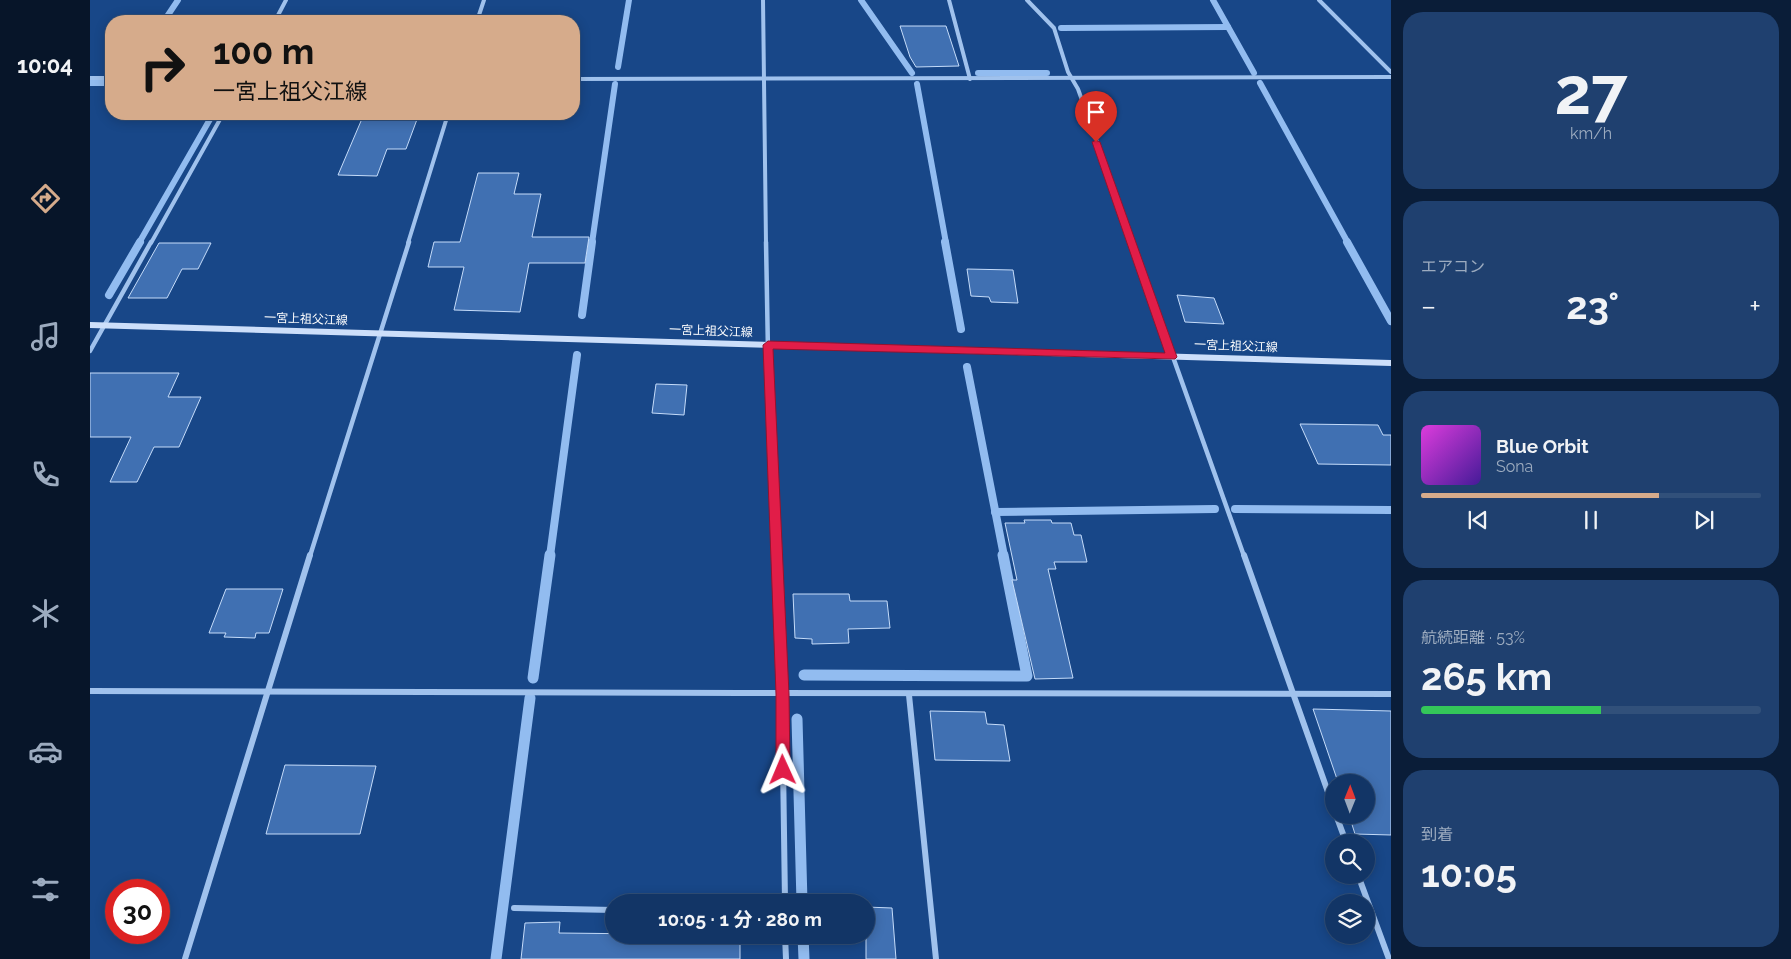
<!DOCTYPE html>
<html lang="ja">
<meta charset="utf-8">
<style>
body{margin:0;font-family:Raleway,"Noto Sans JP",sans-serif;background:#1f406f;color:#f1f3f6;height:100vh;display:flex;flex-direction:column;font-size:19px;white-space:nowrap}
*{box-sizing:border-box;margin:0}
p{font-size:16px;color:#9cabbf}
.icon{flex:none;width:28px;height:28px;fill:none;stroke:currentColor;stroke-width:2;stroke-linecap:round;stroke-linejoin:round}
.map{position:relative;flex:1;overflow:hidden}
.drawer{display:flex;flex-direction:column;gap:12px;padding:12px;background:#0a1d38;width:400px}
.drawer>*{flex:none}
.top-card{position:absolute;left:15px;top:15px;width:475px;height:105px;border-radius:20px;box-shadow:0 2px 12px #0003,0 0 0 1px #31507a;background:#d6ab8b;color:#111;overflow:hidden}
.needle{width:32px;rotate:1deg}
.controls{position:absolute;left:1235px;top:774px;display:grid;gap:10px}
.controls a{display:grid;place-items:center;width:50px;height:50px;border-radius:50%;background:#123566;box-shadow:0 2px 12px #0003,0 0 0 1px #31507a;font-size:25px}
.speed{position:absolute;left:15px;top:879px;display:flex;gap:10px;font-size:25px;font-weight:700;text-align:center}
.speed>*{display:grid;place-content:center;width:65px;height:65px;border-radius:50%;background:#123566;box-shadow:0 2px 12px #0003,0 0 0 1px #31507a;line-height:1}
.speed .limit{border:8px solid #d22;background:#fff;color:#111}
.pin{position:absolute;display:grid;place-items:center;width:42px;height:42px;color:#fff;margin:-51px -21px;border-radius:50% 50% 50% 0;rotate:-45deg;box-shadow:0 0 5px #0007}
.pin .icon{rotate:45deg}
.me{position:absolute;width:55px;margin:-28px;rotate:359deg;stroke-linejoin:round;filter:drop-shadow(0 0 4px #0008)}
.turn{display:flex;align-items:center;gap:18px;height:105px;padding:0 25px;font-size:22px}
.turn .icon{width:65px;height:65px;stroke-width:2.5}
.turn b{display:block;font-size:35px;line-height:42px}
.big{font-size:38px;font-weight:700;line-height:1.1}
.drawer .card{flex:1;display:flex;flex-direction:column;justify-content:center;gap:8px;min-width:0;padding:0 18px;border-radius:20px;background:#1f406f}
.drawer .dial{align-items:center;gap:0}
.dial b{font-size:65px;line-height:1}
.song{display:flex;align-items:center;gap:15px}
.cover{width:60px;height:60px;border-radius:8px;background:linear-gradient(135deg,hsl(300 70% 55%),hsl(260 70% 35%))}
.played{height:5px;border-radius:2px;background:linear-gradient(90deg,#d6ab8b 70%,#31507a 70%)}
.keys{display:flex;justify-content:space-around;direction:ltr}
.heat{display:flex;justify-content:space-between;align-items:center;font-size:28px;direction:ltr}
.charge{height:8px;border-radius:4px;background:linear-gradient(90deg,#34c759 53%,#31507a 0)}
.trip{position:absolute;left:515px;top:894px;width:270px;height:50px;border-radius:25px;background:#123566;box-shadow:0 2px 12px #0003,0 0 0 1px #31507a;font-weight:700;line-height:50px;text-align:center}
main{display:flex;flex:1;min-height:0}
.tabs{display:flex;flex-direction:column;width:90px;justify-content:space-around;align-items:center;background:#071529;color:#9cabbf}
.tabs .icon{width:35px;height:35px}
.tabs .active{color:#d6ab8b}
.tabs b{font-size:22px;color:#f1f3f6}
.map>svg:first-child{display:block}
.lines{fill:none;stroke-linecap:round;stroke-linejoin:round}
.stream-far2{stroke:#92bcf0;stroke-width:6}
.stream-far1{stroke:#92bcf0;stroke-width:8}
.stream{stroke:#92bcf0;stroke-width:11}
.building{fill:#4070b2;stroke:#c5dcfa}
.street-far2{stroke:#a0c2ed;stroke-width:4}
.street-far1{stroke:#a0c2ed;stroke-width:4.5}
.street{stroke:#a0c2ed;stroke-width:6}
.secondary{fill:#cddffa;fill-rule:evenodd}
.route{fill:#e11d48;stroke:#92132f}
.labels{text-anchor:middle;stroke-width:5;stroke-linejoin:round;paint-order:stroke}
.street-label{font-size:12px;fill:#fff;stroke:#184788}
</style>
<main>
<nav class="tabs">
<b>10:04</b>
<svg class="icon active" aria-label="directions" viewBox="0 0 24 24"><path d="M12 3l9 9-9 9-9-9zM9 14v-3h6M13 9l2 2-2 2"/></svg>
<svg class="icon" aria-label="music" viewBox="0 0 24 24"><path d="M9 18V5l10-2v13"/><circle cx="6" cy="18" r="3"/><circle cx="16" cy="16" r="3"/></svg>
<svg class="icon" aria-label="phone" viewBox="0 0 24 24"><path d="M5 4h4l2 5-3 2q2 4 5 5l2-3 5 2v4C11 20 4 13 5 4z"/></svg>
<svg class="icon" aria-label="climate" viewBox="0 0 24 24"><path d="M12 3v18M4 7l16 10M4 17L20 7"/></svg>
<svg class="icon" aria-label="car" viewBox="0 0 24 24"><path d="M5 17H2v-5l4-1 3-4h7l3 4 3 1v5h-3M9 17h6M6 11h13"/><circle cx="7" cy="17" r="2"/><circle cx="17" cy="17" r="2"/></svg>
<svg class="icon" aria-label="filters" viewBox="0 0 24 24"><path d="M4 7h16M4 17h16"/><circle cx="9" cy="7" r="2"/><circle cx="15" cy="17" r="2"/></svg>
</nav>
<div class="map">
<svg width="1301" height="959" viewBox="0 0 1301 959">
<rect width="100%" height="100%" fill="#184788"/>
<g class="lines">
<!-- stream-far2 -->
<g class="stream-far2">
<path d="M771,0l51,73"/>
<path d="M1123,0l41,73"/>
<path d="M74,21l14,-21"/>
<path d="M971,28l167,-1"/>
<path d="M528,67l11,-67"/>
<path d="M888,73h69"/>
<path d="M0,83h21"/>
<path d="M1170,83l88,160"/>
<path d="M827,84l29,159"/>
<path d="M49,243l74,-129"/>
<path d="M502,243l23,-159"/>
</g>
<!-- stream-far1 -->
<g class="stream-far1">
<path d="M855,242l16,87"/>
<path d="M1257,242l44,79"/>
<path d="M19,295l31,-53"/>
<path d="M492,315l10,-73"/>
<path d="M877,367l37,189"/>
<path d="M1145,509l156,1"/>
<path d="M905,512l220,-3"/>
<path d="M460,556l27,-201"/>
</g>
<!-- stream -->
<g class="stream">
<path d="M714,675l223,1 -24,-121"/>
<path d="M443,678l17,-123"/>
<path d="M707,719l5,183"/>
<path d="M713,935l1,24"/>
<path d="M406,959l34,-261"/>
</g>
</g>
<!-- building -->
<g class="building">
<path d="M810,26h46l13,40 -43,1 -6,-10z"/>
<path d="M274,114h55l-13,35h-19l-10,27 -39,-1z"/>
<path d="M388,173h41l-5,21h27l-9,43h57l-4,26h-56l-9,49 -66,-2 10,-43h-36l6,-25h26z"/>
<path d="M69,243h52l-13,26h-16l-15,29h-39z"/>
<path d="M877,269l46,1 5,33 -27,-1 -2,-5 -18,-1z"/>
<path d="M1087,295l37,3 10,26 -39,-2z"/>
<path d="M0,373h89l-11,24h33l-22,50h-25l-17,35h-27l21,-45h-41z"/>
<path d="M566,384l31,1 -3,30 -32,-2z"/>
<path d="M1210,424l78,1 5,10h8v30l-73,-1z"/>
<path d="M934,520h27l1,3h19l3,12h7l6,27h-33l2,7h-8l25,109 -38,1 -23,-99h5l-12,-57h20z"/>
<path d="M136,589h57l-14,44h-13l-1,5 -31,-1 2,-4h-17z"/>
<path d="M703,594h56l1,7h37l3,27 -42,1 1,14 -37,1v-5l-17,-1z"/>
<path d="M1223,709l78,2v124l-36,-1 -6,-19h17v-33h-28z"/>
<path d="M840,711l55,1 2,12 17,1 6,36 -75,-1z"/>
<path d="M195,765l91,1 -16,68h-94z"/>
<path d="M776,907l26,1 4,51h-30z"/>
<path d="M470,922l-1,11 181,2v24h-219l4,-36z"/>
</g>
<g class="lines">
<!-- street-far2 -->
<g class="street-far2">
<path d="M673,0l3,243"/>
<path d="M859,0l21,79"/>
<path d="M937,0l27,28 14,44 10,17 55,154"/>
<path d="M1229,0l72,72"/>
<path d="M185,21l11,-21"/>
<path d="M387,21l7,-21"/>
<path d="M0,78h21"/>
<path d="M484,79l817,-2"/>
<path d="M61,243l72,-129"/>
<path d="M318,243l40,-129"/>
</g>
<!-- street-far1 -->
<g class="street-far1">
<path d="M676,242l2,110 8,204"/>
<path d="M1042,242l112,314"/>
<path d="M0,351l61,-109"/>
<path d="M220,556l99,-314"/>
</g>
<!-- street -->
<g class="street">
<path d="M686,555l6,139 3,208"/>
<path d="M1154,555l90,254"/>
<path d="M0,691c434,0 867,4 1301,3"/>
<path d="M819,695l27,264"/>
<path d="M1246,815l10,27"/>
<path d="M1268,875l31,84"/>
<path d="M424,908l100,2"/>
<path d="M695,935l1,24"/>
<path d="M95,959l125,-404"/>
</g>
<!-- secondary -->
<path class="secondary" d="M0,322l1301,38v6l-1301,-38z"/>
</g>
<!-- route -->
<path class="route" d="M1006,140l4,2 77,215 -2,2 -402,-10 16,345 1,76 -2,5 -5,2 -5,-2 -2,-5v-76l-13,-349 5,-4 397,12 -73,-211z"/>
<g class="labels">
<!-- street labels -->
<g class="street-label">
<text transform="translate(216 319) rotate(2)" y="4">一宮上祖父江線</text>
<text transform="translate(621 331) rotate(2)" y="4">一宮上祖父江線</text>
<text transform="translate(1146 346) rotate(2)" y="4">一宮上祖父江線</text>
</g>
</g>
</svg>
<div class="controls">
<a><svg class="needle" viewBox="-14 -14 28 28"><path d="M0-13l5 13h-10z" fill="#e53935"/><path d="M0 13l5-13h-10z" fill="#9cabbf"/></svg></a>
<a><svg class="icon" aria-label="search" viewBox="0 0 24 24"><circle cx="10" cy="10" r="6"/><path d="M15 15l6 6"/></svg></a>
<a><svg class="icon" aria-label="layers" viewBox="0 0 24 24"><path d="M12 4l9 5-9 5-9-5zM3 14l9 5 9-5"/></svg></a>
</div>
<div class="speed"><div class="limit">30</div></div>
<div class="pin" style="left:1006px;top:142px;background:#d93025"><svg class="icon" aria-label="arrive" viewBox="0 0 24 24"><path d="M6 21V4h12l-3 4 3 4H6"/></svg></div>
<svg class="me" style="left:693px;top:770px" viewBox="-20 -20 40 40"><path d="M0-17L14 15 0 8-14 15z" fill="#e11d48" stroke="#fff" stroke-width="4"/></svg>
<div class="trip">10:05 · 1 分 · 280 m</div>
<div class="top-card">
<div class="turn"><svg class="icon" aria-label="right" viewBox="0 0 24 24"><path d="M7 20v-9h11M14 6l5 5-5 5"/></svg><div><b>100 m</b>一宮上祖父江線</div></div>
</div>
</div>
<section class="drawer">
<div class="card dial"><b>27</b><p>km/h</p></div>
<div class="card"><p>エアコン</p>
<div class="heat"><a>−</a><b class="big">23°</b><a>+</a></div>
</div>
<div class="card">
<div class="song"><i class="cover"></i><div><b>Blue Orbit</b><p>Sona</p></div></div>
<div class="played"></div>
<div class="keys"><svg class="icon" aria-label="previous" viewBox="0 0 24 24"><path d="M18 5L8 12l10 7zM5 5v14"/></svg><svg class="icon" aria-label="pause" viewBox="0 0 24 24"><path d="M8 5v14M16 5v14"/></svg><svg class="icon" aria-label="next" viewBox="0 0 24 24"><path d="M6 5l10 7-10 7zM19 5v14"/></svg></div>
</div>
<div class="card"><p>航続距離 · 53%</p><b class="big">265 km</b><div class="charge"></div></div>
<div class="card"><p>到着</p><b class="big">10:05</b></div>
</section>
</main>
